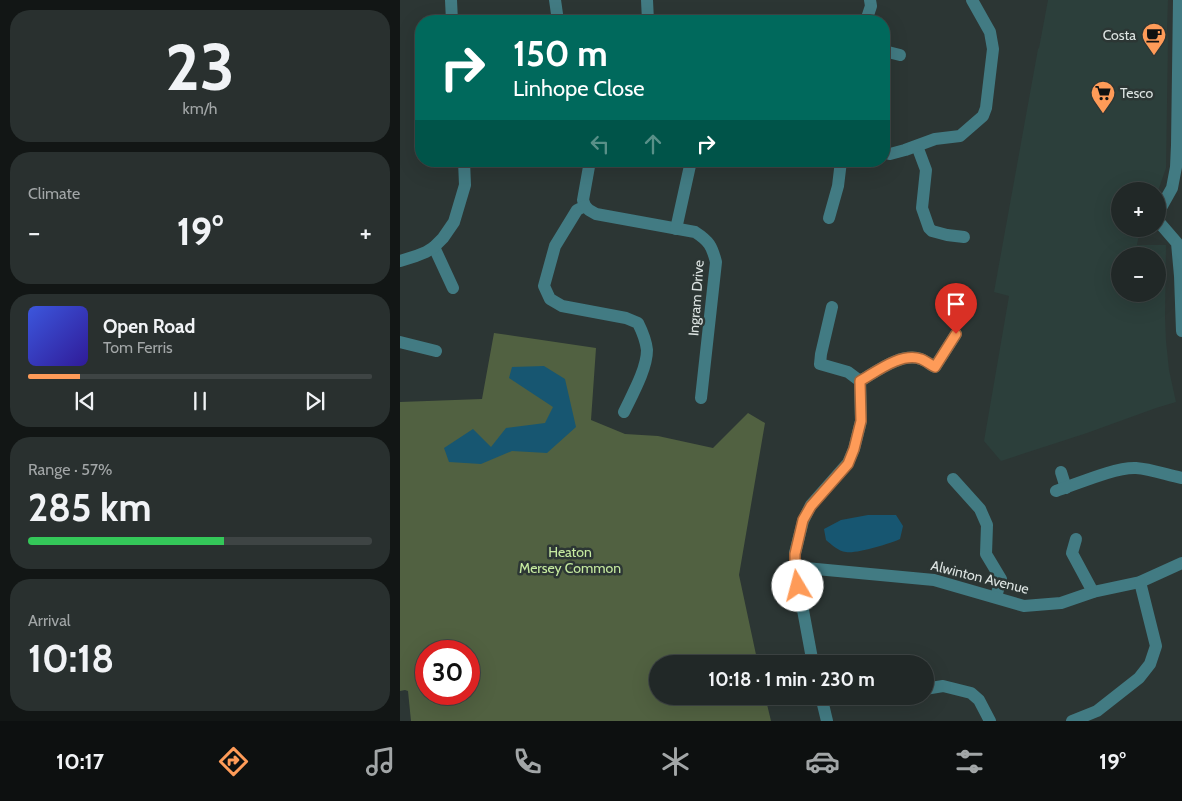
<!DOCTYPE html>
<meta charset="utf-8">
<style>
body{margin:0;font-family:Cabin,sans-serif;background:#29302f;color:#f1f3f6;height:100vh;display:flex;flex-direction:column;font-size:19px;white-space:nowrap}
*{box-sizing:border-box;margin:0}
p{font-size:16px;color:#a2a6a7}
.icon{flex:none;width:28px;height:28px;fill:none;stroke:currentColor;stroke-width:2;stroke-linecap:round;stroke-linejoin:round}
.map{position:relative;flex:1;overflow:hidden}
.panel{display:flex;flex-direction:column;gap:10px;padding:10px;background:#121615;width:400px}
.panel>*{flex:none}
.top-card{position:absolute;left:15px;top:15px;width:475px;height:152px;border-radius:20px;box-shadow:0 5px 20px #0002,0 0 0 1px #3e4444;background:#00695c;color:#fff;overflow:hidden}
.buttons{position:absolute;left:711px;top:182px;display:grid;gap:10px}
.buttons a{display:grid;place-items:center;width:55px;height:55px;border-radius:50%;background:#212827;box-shadow:0 5px 20px #0002,0 0 0 1px #3e4444;font-size:25px}
.speed{position:absolute;left:15px;top:640px;display:flex;gap:10px;font-size:25px;font-weight:700;text-align:center}
.speed>*{display:grid;place-content:center;width:65px;height:65px;border-radius:50%;background:#212827;box-shadow:0 5px 20px #0002,0 0 0 1px #3e4444;line-height:1}
.speed .limit{border:8px solid #d22;background:#fff;color:#111}
.pin{position:absolute;display:grid;place-items:center;width:42px;height:42px;color:#fff;margin:-51px -21px;border-radius:50% 50% 50% 0;rotate:-45deg;box-shadow:0 0 5px #0007}
.pin .icon{rotate:45deg}
.me{position:absolute;width:55px;margin:-28px;rotate:352deg;stroke-linejoin:round;filter:drop-shadow(0 0 4px #0008)}
.turn{display:flex;align-items:center;gap:18px;height:105px;padding:0 15px;font-size:22px}
.turn .icon{width:65px;height:65px;stroke-width:2.5}
.turn b{display:block;font-size:35px;line-height:42px}
.lanes{display:flex;align-items:center;height:48px;padding:0 15px;background:#0003;justify-content:center;gap:25px;direction:ltr}
.lanes .off{opacity:.35}
.big{font-size:38px;font-weight:700;line-height:1.1}
.panel .tile{flex:1;display:flex;flex-direction:column;justify-content:center;gap:8px;min-width:0;padding:0 18px;border-radius:20px;background:#29302f}
.panel .dial{align-items:center;gap:0}
.dial b{font-size:65px;line-height:1}
.song{display:flex;align-items:center;gap:15px}
.cover{width:60px;height:60px;border-radius:8px;background:linear-gradient(135deg,hsl(230 70% 55%),hsl(250 70% 35%))}
.played{height:5px;border-radius:2px;background:linear-gradient(90deg,#fe9b58 15%,#3e4444 15%)}
.keys{display:flex;justify-content:space-around;direction:ltr}
.heat{display:flex;justify-content:space-between;align-items:center;font-size:28px;direction:ltr}
.charge{height:8px;border-radius:4px;background:linear-gradient(90deg,#34c759 57%,#3e4444 0)}
.trip{position:absolute;left:249px;top:655px;width:285px;height:50px;border-radius:25px;background:#212827;box-shadow:0 5px 20px #0002,0 0 0 1px #3e4444;font-weight:700;line-height:50px;text-align:center}
.tabs{display:flex;height:80px;justify-content:space-around;align-items:center;background:#0d1010;color:#a2a6a7}
.tabs .icon{width:35px;height:35px}
.tabs .current{color:#fe9b58}
.tabs b{font-size:22px;color:#f1f3f6}
main{display:flex;flex:1;min-height:0}
.map>svg:first-child{display:block}
.built{fill:#2c3f3b;fill-rule:evenodd}
.green{fill:#516141;fill-rule:evenodd}
.water{fill:#175671}
.lines{fill:none;stroke-linecap:round;stroke-linejoin:round}
.minor{stroke:#427b83;stroke-width:12}
.route-casing{stroke:#a56539;stroke-width:12}
.route{stroke:#fe9b58;stroke-width:9}
.labels{text-anchor:middle;stroke-width:5;stroke-linejoin:round;paint-order:stroke}
.poi-label{font-size:14px;fill:#dde4e2;stroke:#2c3634;text-anchor:end}
.street-label{font-size:14px;fill:#dde4e2;stroke:#2c3634}
.park-label{font-size:14px;fill:#c6eba0;stroke:#2c3634}
</style>
<main>
<section class="panel">
<div class="tile dial"><b>23</b><p>km/h</p></div>
<div class="tile"><p>Climate</p>
<div class="heat"><a>−</a><b class="big">19°</b><a>+</a></div>
</div>
<div class="tile">
<div class="song"><i class="cover"></i><div><b>Open Road</b><p>Tom Ferris</p></div></div>
<div class="played"></div>
<div class="keys"><svg class="icon" aria-label="previous" viewBox="0 0 24 24"><path d="M18 5L8 12l10 7zM5 5v14"/></svg><svg class="icon" aria-label="pause" viewBox="0 0 24 24"><path d="M8 5v14M16 5v14"/></svg><svg class="icon" aria-label="next" viewBox="0 0 24 24"><path d="M6 5l10 7-10 7zM19 5v14"/></svg></div>
</div>
<div class="tile"><p>Range · 57%</p><b class="big">285 km</b><div class="charge"></div></div>
<div class="tile"><p>Arrival</p><b class="big">10:18</b></div>
</section>
<div class="map">
<svg width="782" height="721" viewBox="0 0 782 721">
<rect width="100%" height="100%" fill="#2c3634"/>
<!-- built -->
<path class="built" d="M648,0h120l-1,29 1,10 -2,129 -8,23h-38v38h20l-3,16h29l-1,72 1,24 3,29 7,32 -20,6 -69,25 -86,28 -17,-20 25,-145 -15,-4 44,-243 1,-1zM720,256h38v38h-38z"/>
<!-- green -->
<path class="green" d="M94,333l102,15 -5,72 34,14 33,2 55,12 35,-35 17,10 -26,152 19,89h-100v32h107l6,25h-360l-3,-30 -3,-1 -5,1v-289l82,-3zM26,651h43v43h-43z"/>
<!-- water -->
<g class="water">
<path d="M144,366l21,13 11,48 -29,26 -35,-2 -31,13 -32,-2 -5,-14 29,-19 18,18 15,-19 39,-5 8,-16 -44,-29 3,-11z"/>
<path d="M468,515h28l7,11 -3,13c-11,5 -44,15 -54,13 -8,-1 -14,-7 -20,-12l-2,-11 17,-9z"/>
</g>
<g class="lines">
<!-- minor -->
<g class="minor">
<path d="M51,0l1,21"/>
<path d="M155,0l3,21"/>
<path d="M247,0l1,21"/>
<path d="M466,21l5,-15 -1,-6"/>
<path d="M484,51l16,4"/>
<path d="M517,146l9,24 -4,38 7,20 3,3 15,4 17,2"/>
<path d="M484,152l6,2 15,-4 30,-11 25,-3 23,-20 3,-8 7,-59 -3,-17 -18,-32"/>
<path d="M190,161l-7,39 2,6 -8,4 -22,36 -11,40 6,13 12,7 64,12 12,5c4,8 8,18 9,27 0,19 -15,45 -23,62"/>
<path d="M185,206l4,4 7,4 99,18c14,9 17,14 21,30l-15,136"/>
<path d="M758,213l14,-25 4,-21 1,-22 2,-145"/>
<path d="M429,218l9,-32 3,-25"/>
<path d="M758,221l19,22 3,33 2,55"/>
<path d="M276,229l15,-68"/>
<path d="M34,247l19,41"/>
<path d="M0,261l16,-5 10,-4 8,-5 9,-9 11,-16 11,-37 -1,-24"/>
<path d="M0,342l36,9"/>
<path d="M460,381c16,-9 41,-29 61,-22 5,2 10,6 14,8l21,-33"/>
<path d="M661,472l5,16"/>
<path d="M553,479l27,30 7,16 -1,29 15,25 -5,18"/>
<path d="M656,491c21,-7 59,-24 80,-23 15,1 31,7 46,10"/>
<path d="M676,539l-4,14 21,39"/>
<path d="M395,567l139,13 90,26 37,-3 32,-11 47,-10 42,-19"/>
<path d="M413,664l-18,-97v-14l8,-32 8,-16 37,-42 6,-14 7,-28 -1,-40 -12,-9 -28,-8 1,-10 11,-47"/>
<path d="M525,689l18,-3 28,7 8,7 11,21"/>
<path d="M421,696l6,25"/>
<path d="M672,721l25,-10 42,-33 11,-14 6,-18 -16,-64"/>
</g>
</g>
<g class="lines">
<defs>
<path id="route" d="M398,586l-3,-19v-13l8,-34 8,-14 37,-42 6,-15 7,-28 -1,-40c16,-9 41,-29 61,-22 5,2 10,6 14,8l21,-33"/>
</defs>
<!-- route casing -->
<use href="#route" class="route-casing"/>
<!-- route -->
<use href="#route" class="route"/>
</g>
<!-- icons -->
<defs>
<symbol id="cafe-pin" viewBox="-11 -11 22 30"><path d="M0 17L-7.5 6A9.5 9.5 0 1 1 7.5 6Z" fill="#fe9b58" stroke="#2c3634"/><path d="M-5.5-4.5H6V0H3Q3 3.5 0 3.5H-2.5Q-5.5 3.5-5.5 0ZM3-3.2v2h1.7v-2ZM-6 4.5H4V6H-6Z" fill="#111"/></symbol>
<symbol id="supermarket-pin" viewBox="-11 -11 22 30"><path d="M0 17L-7.5 6A9.5 9.5 0 1 1 7.5 6Z" fill="#fe9b58" stroke="#2c3634"/><path d="M-6-5.5h2.5l.6 2H6L4.5 2H-2.5L-4.4-4H-6ZM-1.5 3.2a1.3 1.3 0 1 0 .1 0ZM3 3.2a1.3 1.3 0 1 0 .1 0Z" fill="#111"/></symbol>
</defs>
<g fill-rule="evenodd">
<use href="#cafe-pin" x="740" y="21" width="28" height="38"/>
<use href="#supermarket-pin" x="689" y="79" width="28" height="38"/>
</g>
<g class="labels">
<!-- poi labels -->
<g class="poi-label">
<text x="736" y="40">Costa</text>
<text x="720" y="98" text-anchor="start">Tesco</text>
</g>
<!-- street labels -->
<g class="street-label">
<text transform="translate(296 298) rotate(-86)" y="5">Ingram Drive</text>
<text transform="translate(580 577) rotate(14)" y="5">Alwinton Avenue</text>
</g>
<!-- park labels -->
<g class="park-label">
<text x="170" y="557">Heaton<tspan x="170" dy="16">Mersey Common</tspan></text>
</g>
</g>
</svg>
<div class="buttons">
<a>+</a>
<a>−</a>
</div>
<div class="speed"><div class="limit">30</div></div>
<div class="pin" style="left:556px;top:334px;background:#d93025"><svg class="icon" aria-label="arrive" viewBox="0 0 24 24"><path d="M6 21V4h12l-3 4 3 4H6"/></svg></div>
<svg class="me" style="left:398px;top:586px" viewBox="-20 -20 40 40"><circle r="19" fill="#fff"/><path d="M0-13L10 11 0 6-10 11z" fill="#fe9b58"/></svg>
<div class="trip">10:18 · 1 min · 230 m</div>
<div class="top-card">
<div class="turn"><svg class="icon" aria-label="right" viewBox="0 0 24 24"><path d="M7 20v-9h11M14 6l5 5-5 5"/></svg><div><b>150 m</b>Linhope Close</div></div>
<div class="lanes"><svg class="icon off" aria-label="left" viewBox="0 0 24 24"><path d="M17 20v-9H6M10 6l-5 5 5 5"/></svg><svg class="icon off" aria-label="ahead" viewBox="0 0 24 24"><path d="M12 20V5M6 11l6-6 6 6"/></svg><svg class="icon" aria-label="right" viewBox="0 0 24 24"><path d="M7 20v-9h11M14 6l5 5-5 5"/></svg></div>
</div>
</div>
</main>
<nav class="tabs">
<b>10:17</b>
<svg class="icon current" aria-label="directions" viewBox="0 0 24 24"><path d="M12 3l9 9-9 9-9-9zM9 14v-3h6M13 9l2 2-2 2"/></svg>
<svg class="icon" aria-label="music" viewBox="0 0 24 24"><path d="M9 18V5l10-2v13"/><circle cx="6" cy="18" r="3"/><circle cx="16" cy="16" r="3"/></svg>
<svg class="icon" aria-label="phone" viewBox="0 0 24 24"><path d="M5 4h4l2 5-3 2q2 4 5 5l2-3 5 2v4C11 20 4 13 5 4z"/></svg>
<svg class="icon" aria-label="climate" viewBox="0 0 24 24"><path d="M12 3v18M4 7l16 10M4 17L20 7"/></svg>
<svg class="icon" aria-label="car" viewBox="0 0 24 24"><path d="M5 17H2v-5l4-1 3-4h7l3 4 3 1v5h-3M9 17h6M6 11h13"/><circle cx="7" cy="17" r="2"/><circle cx="17" cy="17" r="2"/></svg>
<svg class="icon" aria-label="filters" viewBox="0 0 24 24"><path d="M4 7h16M4 17h16"/><circle cx="9" cy="7" r="2"/><circle cx="15" cy="17" r="2"/></svg>
<b>19°</b>
</nav>
